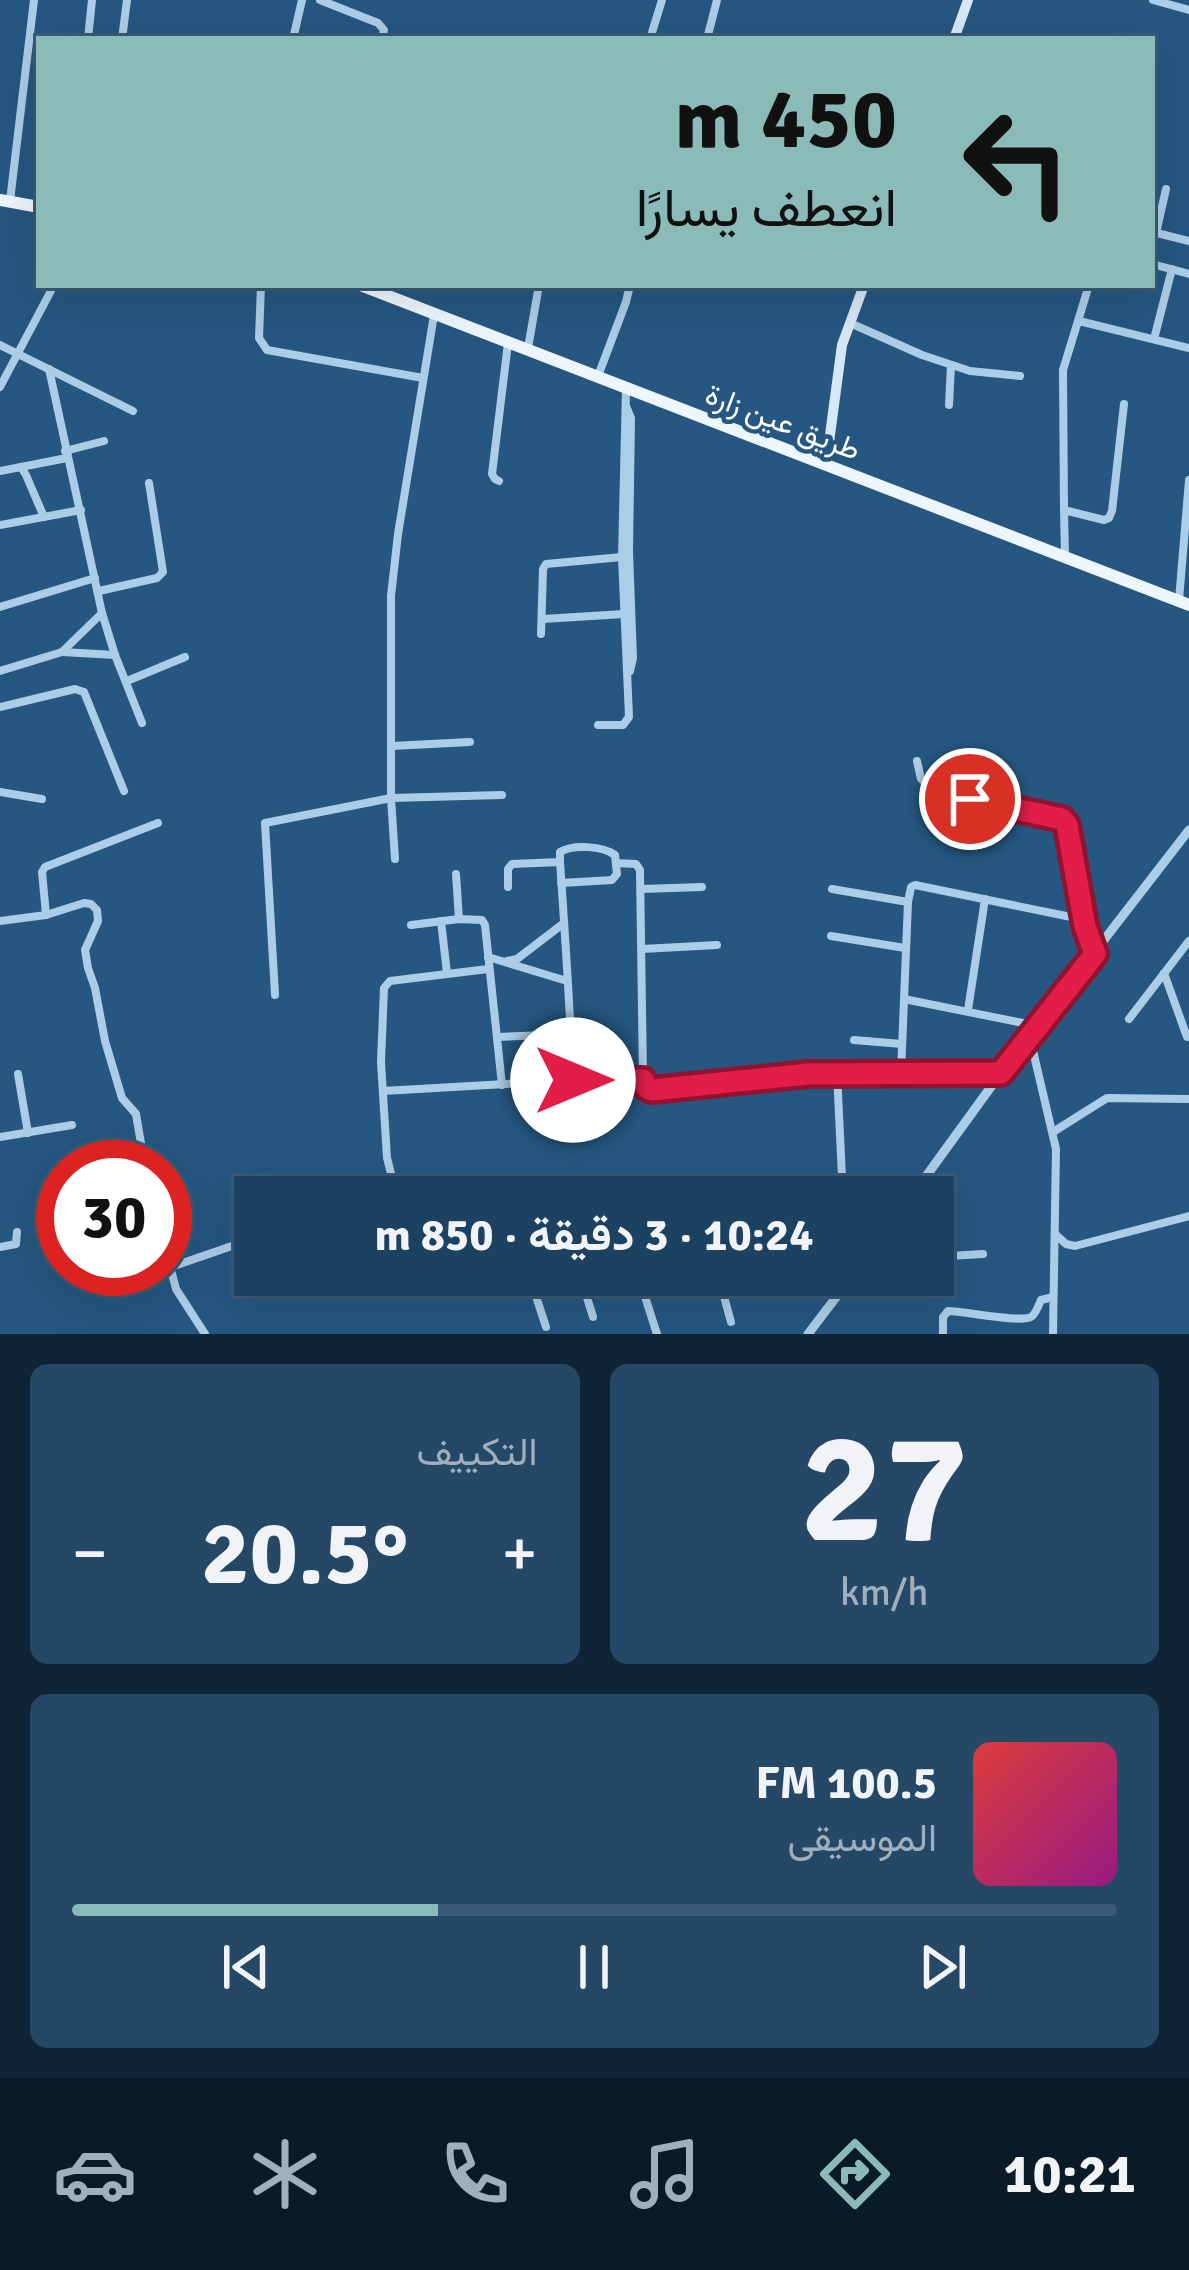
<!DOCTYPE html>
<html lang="ar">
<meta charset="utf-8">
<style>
body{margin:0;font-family:Signika,Vazirmatn,sans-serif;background:#254867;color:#f1f3f6;direction:rtl;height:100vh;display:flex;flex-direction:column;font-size:45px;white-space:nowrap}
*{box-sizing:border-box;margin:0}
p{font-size:39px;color:#a0afbd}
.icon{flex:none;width:66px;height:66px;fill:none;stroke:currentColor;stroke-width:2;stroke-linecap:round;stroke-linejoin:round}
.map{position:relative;height:1334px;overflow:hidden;direction:ltr}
.sheet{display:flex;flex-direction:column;gap:30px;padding:30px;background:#0f2435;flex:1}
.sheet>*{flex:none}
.hud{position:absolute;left:36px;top:36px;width:1119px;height:252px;border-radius:0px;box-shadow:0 12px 48px #0002,0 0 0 3px #3a5a76;direction:rtl;background:#8bbbb9;color:#111;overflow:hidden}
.speed{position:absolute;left:36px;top:1140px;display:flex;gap:24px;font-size:60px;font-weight:700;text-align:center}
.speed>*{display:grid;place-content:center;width:156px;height:156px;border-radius:50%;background:#1c4161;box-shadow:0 12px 48px #0002,0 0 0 3px #3a5a76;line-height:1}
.speed .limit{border:18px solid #d22;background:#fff;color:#111}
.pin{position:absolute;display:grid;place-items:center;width:102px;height:102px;color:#fff;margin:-51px;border:6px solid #fff;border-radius:50%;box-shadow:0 3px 12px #0007}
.me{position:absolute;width:132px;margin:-66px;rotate:90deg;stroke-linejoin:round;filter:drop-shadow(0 0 9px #0008)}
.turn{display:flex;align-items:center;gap:42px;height:252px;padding:0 60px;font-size:54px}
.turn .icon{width:156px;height:156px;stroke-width:2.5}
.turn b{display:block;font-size:84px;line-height:102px}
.big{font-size:90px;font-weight:700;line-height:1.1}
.sheet .tile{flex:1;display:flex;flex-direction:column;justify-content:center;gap:18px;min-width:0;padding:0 42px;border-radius:18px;background:#254867}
.sheet .dial{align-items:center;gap:0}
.dial b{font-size:156px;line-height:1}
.song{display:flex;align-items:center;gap:36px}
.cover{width:144px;height:144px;border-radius:18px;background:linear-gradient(135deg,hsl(0 70% 55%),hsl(310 70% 35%))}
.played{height:12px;border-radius:6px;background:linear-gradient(90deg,#8bbbb9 35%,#3a5a76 35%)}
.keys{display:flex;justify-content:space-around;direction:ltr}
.heat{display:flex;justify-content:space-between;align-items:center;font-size:66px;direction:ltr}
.sheet .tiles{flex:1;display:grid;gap:30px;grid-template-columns:1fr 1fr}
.tile:last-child{grid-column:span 2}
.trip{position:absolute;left:234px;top:1176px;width:720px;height:120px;border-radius:0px;background:#1c4161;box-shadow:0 12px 48px #0002,0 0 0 3px #3a5a76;font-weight:700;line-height:120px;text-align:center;direction:rtl}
.tabs{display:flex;height:192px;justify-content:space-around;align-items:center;background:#0b1a27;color:#a0afbd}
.tabs .icon{width:84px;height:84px}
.tabs .active{color:#8bbbb9}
.tabs b{font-size:54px;color:#f1f3f6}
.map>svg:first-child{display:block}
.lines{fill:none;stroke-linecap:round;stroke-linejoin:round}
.minor{stroke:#accde7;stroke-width:8}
.tertiary{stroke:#accde7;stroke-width:9}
.secondary{stroke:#d6e7f6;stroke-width:10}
.primary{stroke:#edf5fd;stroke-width:12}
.route-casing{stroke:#92132f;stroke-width:30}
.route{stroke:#e11d48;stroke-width:21}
.labels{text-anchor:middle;stroke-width:9;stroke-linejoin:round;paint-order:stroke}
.street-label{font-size:30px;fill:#fff;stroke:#255781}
</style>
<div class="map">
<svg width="1189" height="1334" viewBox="0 0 1189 1334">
<rect width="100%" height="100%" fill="#255781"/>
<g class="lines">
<!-- minor -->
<g class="minor">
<path d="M320,0l58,23 6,7 -2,9"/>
<path d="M1153,0l36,10"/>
<path d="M88,39l4,-39"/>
<path d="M122,39l5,-39"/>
<path d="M293,39l9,-39"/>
<path d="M650,39l12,-39"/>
<path d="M707,39l10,-39"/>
<path d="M10,201l24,-201"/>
<path d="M1153,232l36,9"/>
<path d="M1156,233l10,-44"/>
<path d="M1152,264l37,10"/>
<path d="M261,285l-2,53 8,12 156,28"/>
<path d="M1079,321l110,27"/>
<path d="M850,323l72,32 48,16 50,5"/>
<path d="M1154,339l18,-70"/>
<path d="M0,345l133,66"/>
<path d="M528,348l11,-63"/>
<path d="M49,369l53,244 13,42 27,68"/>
<path d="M598,376l28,-74 4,-17"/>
<path d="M0,387l54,-102"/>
<path d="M949,405l2,-40"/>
<path d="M626,406l5,12 -2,134 4,106 -3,13"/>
<path d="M65,451l39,-10"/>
<path d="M21,467l5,8 18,42"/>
<path d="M0,471l67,-13"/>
<path d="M499,481l-4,-2 -3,-5 16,-131"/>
<path d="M1064,510l-1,-140 26,-85"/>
<path d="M0,525l81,-15"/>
<path d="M1065,556l-1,-46 40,10 5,-2 3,-7 12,-107"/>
<path d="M99,591l58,-13 6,-6 -14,-89"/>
<path d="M1179,600l10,-120"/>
<path d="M0,607l95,-29"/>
<path d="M543,619l81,-5"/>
<path d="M541,634l2,-65 3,-5 76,-7"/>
<path d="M62,652l53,3"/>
<path d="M0,671l62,-19 40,-39"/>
<path d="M127,681l58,-24"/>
<path d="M0,707l75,-18 9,3 40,99"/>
<path d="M598,725h25l6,-8 -7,-160 4,-168"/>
<path d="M392,746l78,-4"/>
<path d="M917,761l4,18c26,22 105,32 141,40l6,6 17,99"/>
<path d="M0,792l42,7"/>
<path d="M395,859l-4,-61v-202l7,-62 36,-219"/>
<path d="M616,863l20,1 4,6 3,210 4,8 14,2 147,-16 192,-1"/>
<path d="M456,874l3,45"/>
<path d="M561,883l51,-3 5,-6 -2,-19c-12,-9 -42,-11 -55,-3v10c5,72 10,145 13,218"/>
<path d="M508,887v-18l4,-5 48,-2"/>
<path d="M642,889l60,-2"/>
<path d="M832,889l76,13"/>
<path d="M46,915l38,-12 7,1 6,6 1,11 -13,29 3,18 7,20 10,53 17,57 14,16 9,53"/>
<path d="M0,921l46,-6 -4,-43 3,-5 113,-44"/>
<path d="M441,921l6,52"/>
<path d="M411,925l48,-6 23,1 3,5 17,160"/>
<path d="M831,936l74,12"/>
<path d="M642,949l75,-4"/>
<path d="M488,957l79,24"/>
<path d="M507,961l10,-2 47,-36"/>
<path d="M1164,973l23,64"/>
<path d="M275,995l-10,-172 126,-25 111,-3"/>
<path d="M904,999l134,27"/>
<path d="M968,1010l17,-111"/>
<path d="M1129,1019l60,-78"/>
<path d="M497,1037l74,-3"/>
<path d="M1030,1038l26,111 -3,185"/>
<path d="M854,1040l48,4"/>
<path d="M837,1073l6,124"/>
<path d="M901,1073l7,-171 3,-15 4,-2 156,32 14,8 9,28"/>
<path d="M18,1074l10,59"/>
<path d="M383,1091l190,-11h70"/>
<path d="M1053,1132l54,-34 82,1"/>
<path d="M0,1137l72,-12"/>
<path d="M397,1197l-10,-39 -6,-96 3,-74 6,-7 98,-12"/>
<path d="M1055,1234l11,10 9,2 114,-30"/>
<path d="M0,1247l16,-3 1,-12"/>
<path d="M165,1247l11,42 29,45"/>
<path d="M933,1257l50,-3"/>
<path d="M171,1267l84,-29"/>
<path d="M529,1275l17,52"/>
<path d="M580,1275l13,42"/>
<path d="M638,1275l19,59"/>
<path d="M718,1275l13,47"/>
<path d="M943,1334v-17l5,-6c16,0 72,12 83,6 4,-2 8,-12 10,-17l12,-3"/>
</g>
<!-- tertiary -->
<g class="tertiary">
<path d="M911,1197l90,-124 188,-243"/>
<path d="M808,1334l45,-59"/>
</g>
<!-- secondary -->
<g class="secondary">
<path d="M954,39l14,-39"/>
<path d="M826,465l16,-120 22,-60"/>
</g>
<!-- primary -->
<g class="primary">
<path d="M0,200l39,7"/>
<path d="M360,285l829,320"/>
</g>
</g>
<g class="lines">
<defs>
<path id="route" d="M573,1080h70l4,8 5,2 156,-16 193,-1 94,-119 -10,-28 -18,-101 -5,-6 -92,-20"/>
</defs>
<!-- route casing -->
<use href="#route" class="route-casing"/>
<!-- route -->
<use href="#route" class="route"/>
</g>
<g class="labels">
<!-- street labels -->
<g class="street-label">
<text transform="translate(783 422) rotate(21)" y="10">طريق عين زارة</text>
</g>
</g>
</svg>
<div class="speed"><div class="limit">30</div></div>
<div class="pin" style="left:970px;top:799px;background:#d93025"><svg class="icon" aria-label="arrive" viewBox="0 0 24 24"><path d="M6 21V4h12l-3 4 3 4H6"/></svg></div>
<svg class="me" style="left:573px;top:1080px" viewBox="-20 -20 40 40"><circle r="19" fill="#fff"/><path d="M0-13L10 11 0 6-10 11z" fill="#e11d48"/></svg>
<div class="trip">10:24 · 3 دقيقة · 850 m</div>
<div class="hud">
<div class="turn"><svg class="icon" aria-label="left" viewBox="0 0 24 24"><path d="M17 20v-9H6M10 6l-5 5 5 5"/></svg><div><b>450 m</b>انعطف يسارًا</div></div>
</div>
</div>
<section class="sheet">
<div class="tiles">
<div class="tile dial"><b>27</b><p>km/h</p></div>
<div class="tile"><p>التكييف</p>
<div class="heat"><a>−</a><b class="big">20.5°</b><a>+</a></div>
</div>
<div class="tile">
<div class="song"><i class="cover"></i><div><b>100.5 FM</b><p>الموسيقى</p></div></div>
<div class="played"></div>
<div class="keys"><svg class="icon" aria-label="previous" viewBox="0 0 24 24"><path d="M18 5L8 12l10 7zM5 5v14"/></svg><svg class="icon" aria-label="pause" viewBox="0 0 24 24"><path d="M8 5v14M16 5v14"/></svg><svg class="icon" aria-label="next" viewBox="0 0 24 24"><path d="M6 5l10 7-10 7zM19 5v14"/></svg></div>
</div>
</div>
</section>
<nav class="tabs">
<b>10:21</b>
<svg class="icon active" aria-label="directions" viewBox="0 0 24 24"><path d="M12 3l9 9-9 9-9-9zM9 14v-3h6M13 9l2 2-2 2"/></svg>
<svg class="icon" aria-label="music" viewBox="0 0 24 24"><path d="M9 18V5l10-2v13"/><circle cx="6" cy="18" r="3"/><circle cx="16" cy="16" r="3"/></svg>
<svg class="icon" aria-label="phone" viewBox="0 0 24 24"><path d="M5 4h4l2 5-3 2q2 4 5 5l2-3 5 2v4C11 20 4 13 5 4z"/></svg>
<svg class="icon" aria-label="climate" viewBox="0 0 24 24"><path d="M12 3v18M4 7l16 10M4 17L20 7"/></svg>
<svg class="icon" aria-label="car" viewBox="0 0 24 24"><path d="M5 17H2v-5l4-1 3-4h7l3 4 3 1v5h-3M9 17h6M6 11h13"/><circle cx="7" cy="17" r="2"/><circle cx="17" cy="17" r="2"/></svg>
</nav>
